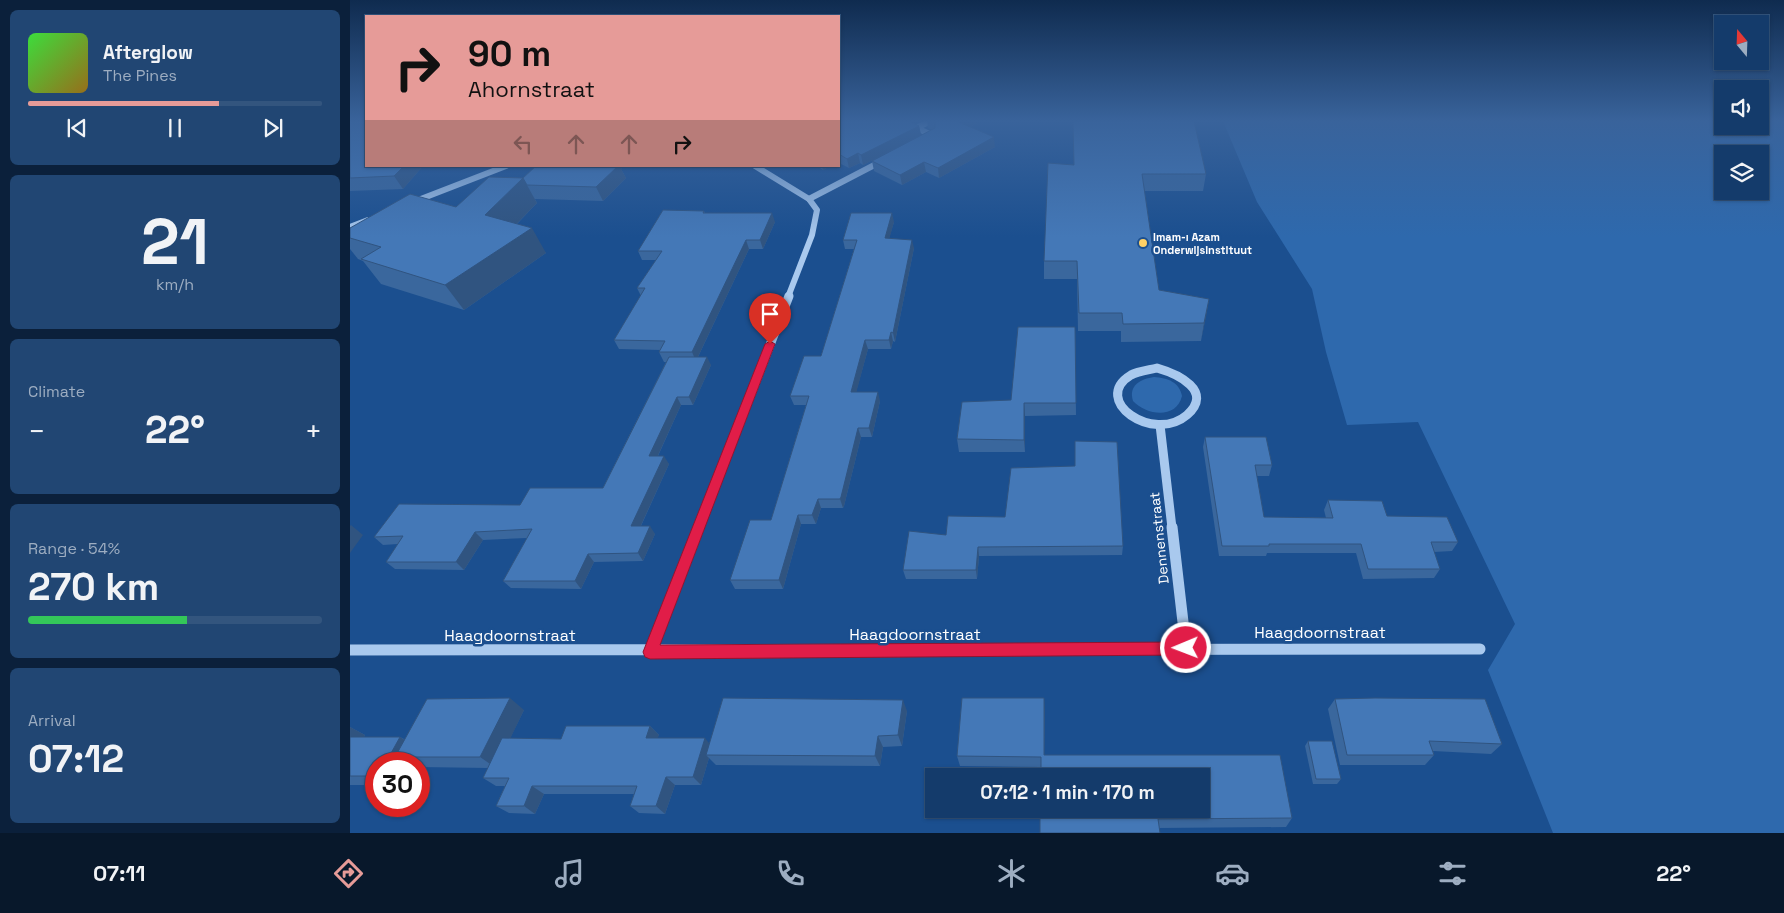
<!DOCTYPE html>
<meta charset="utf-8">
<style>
body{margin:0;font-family:"Space Grotesk",sans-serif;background:#214673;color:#f1f3f6;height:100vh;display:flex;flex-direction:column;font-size:19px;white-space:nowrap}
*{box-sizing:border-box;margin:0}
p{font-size:16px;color:#9dadc1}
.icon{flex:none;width:28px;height:28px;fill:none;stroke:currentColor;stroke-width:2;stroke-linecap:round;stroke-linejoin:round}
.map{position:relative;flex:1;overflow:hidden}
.side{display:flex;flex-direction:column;gap:10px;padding:10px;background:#0b203b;width:350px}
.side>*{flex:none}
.guide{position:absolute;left:15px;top:15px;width:475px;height:152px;border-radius:0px;box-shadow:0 1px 4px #0004,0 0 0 1px #33557e;background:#e69b98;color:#111;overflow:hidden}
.needle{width:32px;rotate:341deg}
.fabs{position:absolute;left:1364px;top:15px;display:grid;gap:10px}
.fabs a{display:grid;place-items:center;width:55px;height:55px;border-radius:0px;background:#143b6b;box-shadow:0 1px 4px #0004,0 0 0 1px #33557e;font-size:25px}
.speed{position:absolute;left:15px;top:752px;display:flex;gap:10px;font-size:25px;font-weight:700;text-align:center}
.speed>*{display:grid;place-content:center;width:65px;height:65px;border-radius:50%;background:#143b6b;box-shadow:0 1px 4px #0004,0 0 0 1px #33557e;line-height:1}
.speed .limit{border:8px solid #d22;background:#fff;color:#111}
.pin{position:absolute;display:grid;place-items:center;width:42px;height:42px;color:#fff;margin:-51px -21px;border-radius:50% 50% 50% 0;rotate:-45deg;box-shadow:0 0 5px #0007}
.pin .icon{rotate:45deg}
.me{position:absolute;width:55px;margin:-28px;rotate:269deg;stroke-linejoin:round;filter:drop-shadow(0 0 4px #0008)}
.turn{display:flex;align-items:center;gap:18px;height:105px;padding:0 20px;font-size:22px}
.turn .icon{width:65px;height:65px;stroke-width:2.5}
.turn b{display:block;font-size:35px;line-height:42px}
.lanes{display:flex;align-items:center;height:48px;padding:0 20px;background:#0003;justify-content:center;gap:25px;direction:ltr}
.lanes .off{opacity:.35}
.big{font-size:38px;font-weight:700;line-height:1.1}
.side .card{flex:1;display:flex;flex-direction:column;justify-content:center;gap:8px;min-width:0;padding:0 18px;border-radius:8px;background:#214673}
.side .dial{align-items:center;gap:0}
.dial b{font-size:65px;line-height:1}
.song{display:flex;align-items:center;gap:15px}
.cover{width:60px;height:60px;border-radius:8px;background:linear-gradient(135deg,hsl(120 70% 55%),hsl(40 70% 35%))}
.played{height:5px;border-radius:2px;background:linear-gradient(90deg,#e69b98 65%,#33557e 65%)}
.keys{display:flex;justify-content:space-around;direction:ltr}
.heat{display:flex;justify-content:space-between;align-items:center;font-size:28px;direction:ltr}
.charge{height:8px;border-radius:4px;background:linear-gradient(90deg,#34c759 54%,#33557e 0)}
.trip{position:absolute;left:575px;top:768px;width:285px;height:50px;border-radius:0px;background:#143b6b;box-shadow:0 1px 4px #0004,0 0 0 1px #33557e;font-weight:700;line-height:50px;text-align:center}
.tabs{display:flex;height:80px;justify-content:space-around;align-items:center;background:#08182b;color:#9dadc1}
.tabs .icon{width:35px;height:35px}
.tabs .current{color:#e69b98}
.tabs b{font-size:22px;color:#f1f3f6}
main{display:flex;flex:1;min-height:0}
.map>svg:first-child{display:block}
.green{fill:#2e69ad;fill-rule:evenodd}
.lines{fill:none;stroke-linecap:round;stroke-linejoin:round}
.minor-far2{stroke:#a9c9ee;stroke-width:6}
.minor-far1{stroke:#a9c9ee;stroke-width:9}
.minor{stroke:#a9c9ee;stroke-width:11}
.wall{fill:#3a679d}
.shaded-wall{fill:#305480}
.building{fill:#4478b7;stroke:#305480}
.route{fill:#e11d48;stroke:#92132f}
.poi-dot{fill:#ffd166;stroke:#1b4f8f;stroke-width:2}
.labels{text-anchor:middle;stroke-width:5;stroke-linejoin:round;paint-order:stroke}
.far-poi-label{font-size:11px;font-weight:bold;fill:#fff;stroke:#1b4f8f;text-anchor:start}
.street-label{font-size:14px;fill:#fff;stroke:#1b4f8f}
.near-street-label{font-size:16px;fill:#fff;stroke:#1b4f8f}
</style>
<main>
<section class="side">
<div class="card">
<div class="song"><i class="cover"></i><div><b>Afterglow</b><p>The Pines</p></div></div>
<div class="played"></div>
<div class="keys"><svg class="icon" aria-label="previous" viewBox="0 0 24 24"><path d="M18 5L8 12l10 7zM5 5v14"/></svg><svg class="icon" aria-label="pause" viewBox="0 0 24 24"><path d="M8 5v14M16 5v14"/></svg><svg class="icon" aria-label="next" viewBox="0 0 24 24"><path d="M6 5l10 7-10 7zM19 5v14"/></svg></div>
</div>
<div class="card dial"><b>21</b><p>km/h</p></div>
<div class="card"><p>Climate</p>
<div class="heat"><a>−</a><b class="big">22°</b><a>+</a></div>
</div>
<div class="card"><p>Range · 54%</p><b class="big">270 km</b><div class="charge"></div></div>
<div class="card"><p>Arrival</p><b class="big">07:12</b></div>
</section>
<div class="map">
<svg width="1434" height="833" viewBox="0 0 1434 833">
<rect width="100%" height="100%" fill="#1b4f8f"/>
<!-- green -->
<g class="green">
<path d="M873,121h499v5h38v-5h24v712h-231l-65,-163 27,-46 -97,-202 -71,3 -21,-73 -14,-63 -55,-87zM1372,154h38v37h-38z"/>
<path d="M804,377c14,1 25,5 28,19 -6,24 -36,19 -49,5 -5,-16 8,-22 21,-24z"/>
</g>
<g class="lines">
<!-- minor-far2 -->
<g class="minor-far2">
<path d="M551,121l31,14 -5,3"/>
<path d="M566,128l15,-7"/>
<path d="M405,166l54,33 8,11 -5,25 -24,62"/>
<path d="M459,199l75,-39"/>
<path d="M63,202l93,-36"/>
<path d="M0,227l18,-7"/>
</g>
<!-- minor-far1 -->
<g class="minor-far1">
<path d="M807,368c21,6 57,23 30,47 -34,29 -97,-15 -56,-40 7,-4 18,-5 26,-7z"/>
<path d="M810,425l12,103"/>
<path d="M349,528l90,-232"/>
</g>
<!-- minor -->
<g class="minor">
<path d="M822,527l14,121"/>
<path d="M0,650l1130,-1"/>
<path d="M301,652l48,-125"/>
</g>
</g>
<!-- wall -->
<g class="wall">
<path d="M0,121l16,45h57l-20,23 -53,2z"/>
<path d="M489,121l80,5 2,9 -58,30 -3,-2 -11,5 -10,-5z"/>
<path d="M577,121h54l-11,6 25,20 -56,31 -13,-6 -24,13 -28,-14 -2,-10 60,-31 -4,-2z"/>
<path d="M723,121l133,53 -3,17h-59l15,99 50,9 -8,42 -80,1v-11h-43l-1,-52h-33v-18l30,-96z"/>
<path d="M186,166h87l-2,3 5,9 -23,23 -68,-2 2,4 -20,21 29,29 -82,57 -83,-26 -18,-23 -5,-2 -8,-10v-21l106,-21 67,-29z"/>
<path d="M467,166h13l-7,4z"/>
<path d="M354,211l1,2 70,9 -12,27h-14l-51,108 13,8 -18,40h-12l-23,51 11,8 -28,62 14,8 -12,27 -49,1 -13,27 -70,-1 -8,-7 24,-43 -44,2 -19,30 -69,-1 -9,-7 12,-18 -15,1 -9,-8 146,-32 83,-17 63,-126h-2l-5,-10 2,-2 -42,-1 -5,-9 27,-44 -4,-8 19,-28h-14l-4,-9z"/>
<path d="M544,222l-5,16 25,10 -19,94 -2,-1 -2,8h-23l-12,43 24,9 -8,36h-11l-17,69 -1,2h-22l-5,16h-15l-18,65h-48l-5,-9 41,-60 35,-115h-12l-4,-9 31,-40 33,-107h-9l-2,-9z"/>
<path d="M725,327l1,88 -51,1v36h-66l-2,-13 54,-39z"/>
<path d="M855,437l67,28 -3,11h-13l8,41 62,1 -2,-8 4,-10 59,16 71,26 -6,9 -18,1 6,17 -6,9 -71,1 -7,-26h-89l-1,3h-47l-16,-109z"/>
<path d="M596,535l177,11 -1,9 -143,1 -2,23h-71l-3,-9z"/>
<path d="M985,699l167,45 -11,10 -58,-3 1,4 -9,10h-85l-12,-56z"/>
<path d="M695,709l-1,46 248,63 -6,9 -127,1 -118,-61 -81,-1 -3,-10z"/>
<path d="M174,710l-14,28 51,1 89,-13 9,9 -2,3 52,6 198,-33 -5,35 -19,1 -3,19 -164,-1 -7,-7 -8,27h-26l-10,29 -26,-1 -9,-7 4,-12h-90l-9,20 -26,-1 -13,-7 9,-20h-9l-13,-8 5,-10 -69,-1v-3h-43v21h-26v-58l15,8 -1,2h36l4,2z"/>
<path d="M958,741l33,38 -4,5h-24l-8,-38z"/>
</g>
<!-- shaded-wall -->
<g class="shaded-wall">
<path d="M611,121h20l-21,11 -1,-10z"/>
<path d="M569,126l2,9 -58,30 -2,-10z"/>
<path d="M644,137l1,10 -56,31 -1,-10z"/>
<path d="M508,153l2,10 -11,5 -2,-9z"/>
<path d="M574,162l2,10 -24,13 -2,-10z"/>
<path d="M54,166h19l-20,23 -9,-13z"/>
<path d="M258,166h15l-2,3 5,9 -23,23 -7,-14z"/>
<path d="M472,166h8l-7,4z"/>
<path d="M173,178l14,25 -36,37 -16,-25z"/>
<path d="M422,213l3,9 -12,27 -3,-9z"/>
<path d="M542,213l2,9 -7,25 -2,-9z"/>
<path d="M182,228l14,25 -82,57 -19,-25z"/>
<path d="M396,240l3,9 -53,112 -4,-9z"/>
<path d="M562,240l2,8 -19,94 -2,-9z"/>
<path d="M859,299l-3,18 -5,24 3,-18z"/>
<path d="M541,332l2,9 -2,8 -2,-9z"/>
<path d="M515,340l3,9 -14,52 -3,-9z"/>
<path d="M357,357l4,8 -18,40 -4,-8z"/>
<path d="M528,392l2,9 -8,36 -3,-9z"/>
<path d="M327,397l4,8 -27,59 -5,-8z"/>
<path d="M674,403l1,13v36l-1,-12z"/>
<path d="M508,428l3,9 -17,69 -1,2 -3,-9z"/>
<path d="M314,456l5,8 -32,70 -6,-8z"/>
<path d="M468,499l3,9 -5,16 -4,-9z"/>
<path d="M448,515l3,9 -18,65 -4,-9z"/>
<path d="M1,525l12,10 -13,18v-27z"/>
<path d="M300,526l5,8 -12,27 -5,-8z"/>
<path d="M125,532l8,8 -19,30 -8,-8z"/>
<path d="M628,547l1,9 -2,23 -1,-9z"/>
<path d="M238,554l6,8 -13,27 -6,-8z"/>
<path d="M160,698l14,12 -28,58 -16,-11z"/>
<path d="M694,698l1,11 -1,56z"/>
<path d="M553,700l4,11 -5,35 -4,-11z"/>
<path d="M300,726l9,9 -5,12 -8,-9z"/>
<path d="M0,727l15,8 -8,13 -7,-5z"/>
<path d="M528,736l5,11 -3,19 -5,-10z"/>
<path d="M50,737l16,10 -21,10 12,7h-22z"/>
<path d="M355,738l7,9 -6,8 3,3 -8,27 -8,-8z"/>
<path d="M316,777l9,8 -10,29 -9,-8z"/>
<path d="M182,786l12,8 -9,20 -11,-8z"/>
</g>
<!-- building -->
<g class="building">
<path d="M0,121h16v45h38l-10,10 -44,2z"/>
<path d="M489,121h70l10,5 -58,29 -3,-2 -11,6 -8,-5z"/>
<path d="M582,121h29l-2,1 35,15 -56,31 -14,-6 -24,13 -28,-14 63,-33v-6z"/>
<path d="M723,121h121l12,53h-64l17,116 50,9 -5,24 -81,1 -1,-11h-43l-2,-52h-33l4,-98 26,2z"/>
<path d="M186,166h82l-22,21 -69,-2 -4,-7z"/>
<path d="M139,177l34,1 -38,37 47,13 -87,57 -84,-26 20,-12 -31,-9v-10l60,-34 46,13z"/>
<path d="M313,210l41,1 -1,2h69l-12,27h-14l-54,112h-33l6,-11 -51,-1 31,-52h-8l25,-37h-24z"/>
<path d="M501,213h41l-7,25 27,2 -19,93 -2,-1 -2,8h-24l-14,52h27l-9,36h-11l-17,69 -1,2h-22l-6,16h-14l-19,65h-49l20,-60h21l38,-124h-19l14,-40h17l36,-116h-14z"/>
<path d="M668,327h57l1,76h-52v37l-67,-1 5,-37 49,-2z"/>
<path d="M319,357h38l-18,40h-12l-28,59h15l-33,70h19l-12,27 -50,1 -13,27h-72l29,-52 -57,3 -19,30h-70l17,-26 -29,1 25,-33 121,1 10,-17h73z"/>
<path d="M855,437h61l6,28h-17l9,52 69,1 -5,-18 54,1 5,15 60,1 11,25h-27l9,27h-72l-7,-25h-92v2h-47z"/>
<path d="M725,441l42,1 6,104 -145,1 -2,23h-73l6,-39 37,4 2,-19 57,1 6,-49 64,-2z"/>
<path d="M160,698l-30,59h-85l32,-58z"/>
<path d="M373,698l180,2 -5,35 -20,1 -3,20 -169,-1z"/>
<path d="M612,698h82v57h236l12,63 -134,1 2,14h-120v-24h161v-33h-160v-19l-84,-1z"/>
<path d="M1025,698l110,1 17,45 -73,-3 5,14h-87l-12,-56z"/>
<path d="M216,726h84l-4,12h59l-12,39h-27l-10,29h-26l7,-20h-105l-8,20h-28l13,-28h-26l19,-40 59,1z"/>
<path d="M0,737h50l-15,27h-9v12h-26z"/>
<path d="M958,741h24l9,38h-25z"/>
</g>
<!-- sky -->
<linearGradient id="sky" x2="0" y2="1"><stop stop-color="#0f2b4f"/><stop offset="0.51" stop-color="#39639b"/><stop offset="1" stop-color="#39639b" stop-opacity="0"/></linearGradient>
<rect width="1434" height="237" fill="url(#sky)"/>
<!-- route -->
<path class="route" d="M420,341l5,3 -115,301 526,-3 5,2 2,4 -2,5 -5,2 -536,4 -5,-2 -2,-5 122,-308z"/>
<!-- markers -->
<circle class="poi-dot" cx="793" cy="243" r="5"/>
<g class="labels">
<!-- far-poi labels -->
<g class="far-poi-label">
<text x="803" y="241">Imam-ı Azam<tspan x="803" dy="13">Onderwijsinstituut</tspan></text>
</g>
<!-- street labels -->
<g class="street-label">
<text transform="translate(809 538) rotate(-96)" y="5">Dennenstraat</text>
</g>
<!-- near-street labels -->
<g class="near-street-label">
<text x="970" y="638">Haagdoornstraat</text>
<text x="565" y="640">Haagdoornstraat</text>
<text x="160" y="641">Haagdoornstraat</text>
</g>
</g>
</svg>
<div class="fabs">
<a><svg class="needle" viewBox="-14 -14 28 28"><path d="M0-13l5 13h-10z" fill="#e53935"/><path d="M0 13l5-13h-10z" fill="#9dadc1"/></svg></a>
<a><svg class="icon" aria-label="sound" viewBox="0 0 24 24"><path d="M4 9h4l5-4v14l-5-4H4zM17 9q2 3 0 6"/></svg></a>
<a><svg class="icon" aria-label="layers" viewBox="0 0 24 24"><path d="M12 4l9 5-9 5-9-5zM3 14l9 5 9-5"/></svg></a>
</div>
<div class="speed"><div class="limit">30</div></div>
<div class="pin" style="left:420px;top:344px;background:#d93025"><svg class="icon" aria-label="arrive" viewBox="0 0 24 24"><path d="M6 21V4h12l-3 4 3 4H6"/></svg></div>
<svg class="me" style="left:836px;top:648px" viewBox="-20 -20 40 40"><circle r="17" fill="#e11d48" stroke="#fff" stroke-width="3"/><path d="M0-11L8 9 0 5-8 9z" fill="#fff"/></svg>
<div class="trip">07:12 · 1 min · 170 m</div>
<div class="guide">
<div class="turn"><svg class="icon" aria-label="right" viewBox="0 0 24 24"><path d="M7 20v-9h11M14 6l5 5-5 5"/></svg><div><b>90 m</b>Ahornstraat</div></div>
<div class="lanes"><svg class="icon off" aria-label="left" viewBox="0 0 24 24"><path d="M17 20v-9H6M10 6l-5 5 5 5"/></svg><svg class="icon off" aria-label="ahead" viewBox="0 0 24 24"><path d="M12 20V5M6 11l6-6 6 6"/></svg><svg class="icon off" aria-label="ahead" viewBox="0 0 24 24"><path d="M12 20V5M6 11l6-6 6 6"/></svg><svg class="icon" aria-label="right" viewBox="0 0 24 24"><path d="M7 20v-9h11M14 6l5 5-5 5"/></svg></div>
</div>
</div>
</main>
<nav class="tabs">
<b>07:11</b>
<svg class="icon current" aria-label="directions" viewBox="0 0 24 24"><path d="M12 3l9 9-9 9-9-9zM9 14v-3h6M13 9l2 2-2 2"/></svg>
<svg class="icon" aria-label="music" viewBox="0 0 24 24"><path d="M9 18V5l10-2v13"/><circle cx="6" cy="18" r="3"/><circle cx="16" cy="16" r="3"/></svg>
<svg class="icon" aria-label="phone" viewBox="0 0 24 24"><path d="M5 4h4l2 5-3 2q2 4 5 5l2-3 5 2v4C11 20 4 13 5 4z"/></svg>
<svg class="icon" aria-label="climate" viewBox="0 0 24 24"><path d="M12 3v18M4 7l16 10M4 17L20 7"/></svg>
<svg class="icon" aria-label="car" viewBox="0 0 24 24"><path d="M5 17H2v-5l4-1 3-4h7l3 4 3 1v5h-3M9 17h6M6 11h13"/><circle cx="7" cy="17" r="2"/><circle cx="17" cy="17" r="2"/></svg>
<svg class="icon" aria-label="filters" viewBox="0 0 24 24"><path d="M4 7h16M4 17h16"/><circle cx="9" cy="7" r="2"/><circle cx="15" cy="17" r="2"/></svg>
<b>22°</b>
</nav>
